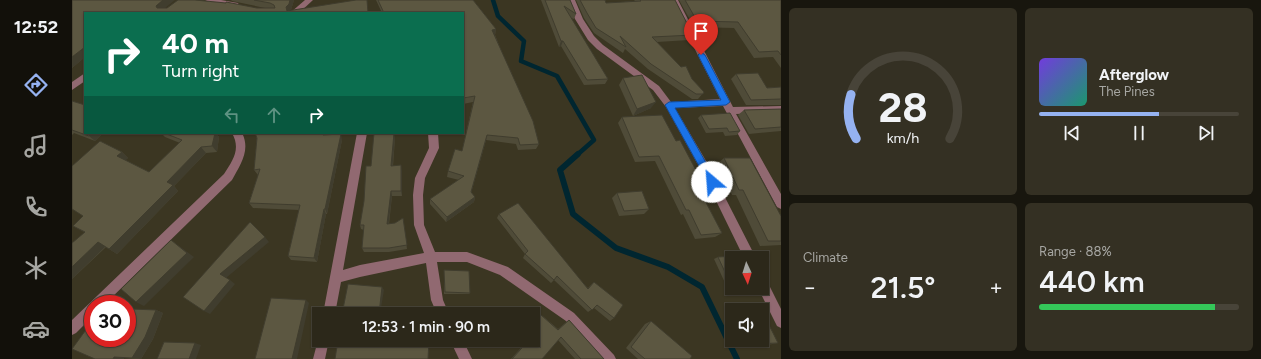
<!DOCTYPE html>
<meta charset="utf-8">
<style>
body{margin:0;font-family:Figtree,sans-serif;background:#343023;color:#f1f3f6;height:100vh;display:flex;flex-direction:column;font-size:15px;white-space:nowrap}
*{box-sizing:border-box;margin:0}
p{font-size:13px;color:#a6a6a2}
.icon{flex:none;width:22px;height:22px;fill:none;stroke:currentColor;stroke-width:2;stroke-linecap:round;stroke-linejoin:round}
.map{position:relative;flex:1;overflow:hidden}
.sheet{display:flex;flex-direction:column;gap:8px;padding:8px;background:#18160e;width:480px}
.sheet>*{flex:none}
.hud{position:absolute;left:12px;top:12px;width:380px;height:122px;border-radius:0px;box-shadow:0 1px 3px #0004,0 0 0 1px #484439;background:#0b6e4f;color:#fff;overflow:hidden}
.needle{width:26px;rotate:176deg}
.tools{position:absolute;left:653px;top:251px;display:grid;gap:8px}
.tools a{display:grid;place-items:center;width:44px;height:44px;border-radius:0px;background:#2c281a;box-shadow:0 1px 3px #0004,0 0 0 1px #484439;font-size:20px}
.speed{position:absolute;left:12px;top:295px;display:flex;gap:8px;font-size:20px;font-weight:700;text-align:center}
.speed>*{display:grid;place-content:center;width:52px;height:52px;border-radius:50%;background:#2c281a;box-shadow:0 1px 3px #0004,0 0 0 1px #484439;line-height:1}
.speed .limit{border:6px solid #d22;background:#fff;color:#111}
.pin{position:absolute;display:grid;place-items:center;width:34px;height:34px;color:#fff;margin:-41px -17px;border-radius:50% 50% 50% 0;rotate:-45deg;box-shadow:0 0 4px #0007}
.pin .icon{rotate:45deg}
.me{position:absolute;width:44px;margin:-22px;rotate:333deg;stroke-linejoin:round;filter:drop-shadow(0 0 3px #0008)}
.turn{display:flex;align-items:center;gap:14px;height:84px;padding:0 12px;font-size:18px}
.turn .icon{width:52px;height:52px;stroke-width:2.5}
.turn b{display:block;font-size:28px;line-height:34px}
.lanes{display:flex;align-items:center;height:38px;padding:0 12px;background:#0003;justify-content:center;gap:20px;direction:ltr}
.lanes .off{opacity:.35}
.big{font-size:30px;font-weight:600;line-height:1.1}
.sheet .card{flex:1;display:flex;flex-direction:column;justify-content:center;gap:6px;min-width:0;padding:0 14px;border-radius:6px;background:#343023}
.sheet .dial{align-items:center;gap:0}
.dial svg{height:104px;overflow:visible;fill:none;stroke:#484439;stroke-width:7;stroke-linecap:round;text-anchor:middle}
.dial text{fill:#f1f3f6;stroke:none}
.song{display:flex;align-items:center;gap:12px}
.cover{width:48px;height:48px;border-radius:6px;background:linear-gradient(135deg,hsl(260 70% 55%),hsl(160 70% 35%))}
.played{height:4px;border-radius:2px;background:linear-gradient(90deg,#95b2f1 60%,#484439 60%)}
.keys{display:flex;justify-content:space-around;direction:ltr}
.heat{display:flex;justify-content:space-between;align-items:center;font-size:22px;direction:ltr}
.charge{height:6px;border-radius:3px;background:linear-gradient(90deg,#34c759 88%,#484439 0)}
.sheet .tiles{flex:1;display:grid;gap:8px;grid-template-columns:repeat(2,1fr)}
.trip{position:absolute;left:240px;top:307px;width:228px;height:40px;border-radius:0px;background:#2c281a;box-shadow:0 1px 3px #0004,0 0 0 1px #484439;font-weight:600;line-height:40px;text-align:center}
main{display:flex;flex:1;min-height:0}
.tab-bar{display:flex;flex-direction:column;width:72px;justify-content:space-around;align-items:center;background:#12100a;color:#a6a6a2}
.tab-bar .icon{width:28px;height:28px}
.tab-bar .current{color:#95b2f1}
.tab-bar b{font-size:18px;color:#f1f3f6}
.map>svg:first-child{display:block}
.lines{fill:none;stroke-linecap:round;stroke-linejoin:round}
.stream-far1{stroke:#002630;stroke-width:4.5}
.stream{stroke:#002630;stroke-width:6}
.minor{fill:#916971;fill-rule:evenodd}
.wall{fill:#4f4b38}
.shaded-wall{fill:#403d2e}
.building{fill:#5c5741;stroke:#403d2e}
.route{fill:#1a73e8;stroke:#114b97}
</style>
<main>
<nav class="tab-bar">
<b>12:52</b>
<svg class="icon current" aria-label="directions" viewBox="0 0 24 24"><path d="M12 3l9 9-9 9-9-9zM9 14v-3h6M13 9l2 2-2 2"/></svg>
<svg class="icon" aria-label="music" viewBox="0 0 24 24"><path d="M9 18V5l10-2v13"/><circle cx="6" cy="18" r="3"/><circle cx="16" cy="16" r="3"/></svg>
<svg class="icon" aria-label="phone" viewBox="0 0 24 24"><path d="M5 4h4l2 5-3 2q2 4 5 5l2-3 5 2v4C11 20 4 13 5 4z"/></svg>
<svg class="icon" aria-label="climate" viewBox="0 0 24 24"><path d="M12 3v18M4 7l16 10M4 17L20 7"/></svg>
<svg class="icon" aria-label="car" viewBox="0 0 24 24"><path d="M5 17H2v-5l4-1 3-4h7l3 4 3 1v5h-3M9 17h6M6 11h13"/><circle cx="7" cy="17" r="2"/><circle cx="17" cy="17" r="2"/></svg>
</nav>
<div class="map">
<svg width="709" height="359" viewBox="0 0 709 359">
<rect width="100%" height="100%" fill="#3b3622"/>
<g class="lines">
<!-- stream-far1 -->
<path class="stream-far1" d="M421,0l5,16 26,25 -3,20 36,15 37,64 -17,15"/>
<!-- stream -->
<path class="stream" d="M506,154l-18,16 13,44 43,34 52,19 34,20 35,72"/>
<!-- minor -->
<g class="minor">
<path d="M133,0h16l17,3 1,2 -4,2 -26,-5z"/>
<path d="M233,0h8l-14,13h-9z"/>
<path d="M495,0h8l8,19 11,17 9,9 56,41 12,16 49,-3 -50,-99h8l55,107 48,-1v6l-45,2 45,80v15l-4,-2 -54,-101 -48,2 34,58 47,92h-12l-42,-86 -36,-65 -13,-17 -56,-41 -9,-9 -13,-21z"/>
<path d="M13,73v8l-13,9v-8z"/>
<path d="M160,133h10c9,17 -2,32 -10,47l-127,124h-12v12l-17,17 -4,2v-15l152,-146c9,-14 17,-25 8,-41z"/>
<path d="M285,133h10l-24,137 17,-5 64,-12 -10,-28 -1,-30 2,-17 14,-30 -1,-15h10l1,15 -14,30 -2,17 1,30 11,27h32l41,15 66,46 40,42 2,4h-15l-35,-38 -66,-46 -33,-13h-30l6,38 6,14h-12l-6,-14 -5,-37 -66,14 -19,5 -6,32h-12z"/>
<path d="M690,277l4,2 15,30v19l-4,-2 -19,-38h4z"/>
<path d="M247,336v4h10l-4,19h-12z"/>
<path d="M378,340h13l9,19h-13z"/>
</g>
</g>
<!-- wall -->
<g class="wall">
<path d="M0,0l93,8h100l-33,-7 -1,-1h63l-3,10 78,3h-284v44l-13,11z"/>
<path d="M304,0h97l23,29 -1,6 44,109 -3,5 -18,1 -2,-6 -30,-4 -15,53 4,4 -1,5 -28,20 -16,-18v-5l29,-19 -12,-3 1,-6 14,-20 11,-49 -10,2v-91h-81z"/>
<path d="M469,0h29l6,14 -2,5 -3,-1 37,61 -3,5 -21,1 -23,-39 -2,1z"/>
<path d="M504,0h29l1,3 29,-2 -1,-1h41l18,35 -4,5 -32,2 47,50 -6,7h-6l-44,-30 -23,-20 -2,4 -29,-20 -10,-15z"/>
<path d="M607,0h102v68l-8,-11 -19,1 -20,-30 -40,-1z"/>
<path d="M664,74l31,14 14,-1v18h-35l-15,-26z"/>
<path d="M551,78l28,30 -18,8 -14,-31z"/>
<path d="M0,101l13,32h18l-8,8 -21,-8 -2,2z"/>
<path d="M709,109v22l-32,3 -11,-19 6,-5z"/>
<path d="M629,115l39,16 -3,4 -12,1 -2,-4 -17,1 -8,-15z"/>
<path d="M550,117l54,24 32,52 -5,4 19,36 -7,4 -20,2 -12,-25 -2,1 -26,-54 -20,1 -17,-39z"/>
<path d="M89,133h55l3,4 -2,15 -11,1 -32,33 4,5 -61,63 -11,-7 -34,32 12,-47 -11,-6 10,-10 39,-64 6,6 -3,2 24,12 31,-29 -15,-6z"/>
<path d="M183,133h70v2l17,5 -15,74h-1l-9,48 -26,-2 -3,-4 11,-46 -46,-2 -4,-5 9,-28 -4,-5 3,-32z"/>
<path d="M323,138l-2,28 9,5v25h-10l-3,28 6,-1 8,-5 4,31 -18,3h-25l-2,-4 2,-18 -3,-1 -1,-4 11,-59z"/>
<path d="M652,158l57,58v29l-21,1 -24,-51h-4l-15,-31z"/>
<path d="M545,193l32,16 -5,5 -25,2 -7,-18z"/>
<path d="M427,214l89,74 6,-6 20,36 -4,3 -16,-13 -6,4 -34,-32 -3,3 -28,-25 2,-4 -28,-36z"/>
<path d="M646,257l14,1v26l-6,1 -12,-26z"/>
<path d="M372,272l26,21 -1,1h-25z"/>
<path d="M461,308l25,21 11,-9 35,39h-29l-17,-19 -16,19h-31l17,-19h5v-26h-5z"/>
<path d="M84,310l7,3 -10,26 -12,20 -17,-1 -29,1 32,-21z"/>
<path d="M579,321l39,38h-52l-12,-11 19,-24z"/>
<path d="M668,340h22l16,3 -11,2 -24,1z"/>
</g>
<!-- shaded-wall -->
<g class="shaded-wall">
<path d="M91,0h12l-15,12 -3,-4 -1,-2z"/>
<path d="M218,0h4l-3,10 -4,1 -1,-4z"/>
<path d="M424,29l-1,6 -4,1 1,-6z"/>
<path d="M489,41h2l-2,5 -2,1z"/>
<path d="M13,47v10l-13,11v-11z"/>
<path d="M584,102l-5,6 -18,8 4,-7z"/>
<path d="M20,133h11l-8,8 -6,-5z"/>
<path d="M143,133h1l3,4 -2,15 -5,-6z"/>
<path d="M322,133l1,5 -3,33 -1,-5z"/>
<path d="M269,134l1,6 -15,74 -2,-5z"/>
<path d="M415,135l-1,5 -16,57 1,-5z"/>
<path d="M129,147l5,6 -32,33 4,5 -61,63 -8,-5 58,-67z"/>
<path d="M50,152l6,6 -4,4 -7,-6z"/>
<path d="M329,165l1,6v25l-1,-5z"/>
<path d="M319,191l1,5 -4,32 -1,-4z"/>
<path d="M403,197l-1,5 -28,20 1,-5z"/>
<path d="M252,209l2,5 -9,48 -3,-4z"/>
<path d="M193,237l4,5 -43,36 -6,-4z"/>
<path d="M99,240l23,17 -50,49 -8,-4z"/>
<path d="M26,242l8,4 -34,33v-12z"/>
<path d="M158,280l5,4 -25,30 -6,-3z"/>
<path d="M310,287l2,3 -4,24h-1z"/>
<path d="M234,300l3,3 -12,56h-5z"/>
<path d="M84,310l7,3 -10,26 -12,20 -9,-1z"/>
<path d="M123,343l6,2 -5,14h-7z"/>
<path d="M42,357l10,1v1h-11z"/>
</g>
<!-- building -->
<g class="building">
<path d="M0,0h91l-7,6 1,2h10l11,-8h17l31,3v-1l31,6h18l-1,-3 -4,-2 -16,-3h36l-1,4 -3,3 1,4 69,-11h11l1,13h-283v34l-13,10z"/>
<path d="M306,0h95l23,29 -4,1 41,91 6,23 -19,1 -2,-7 -31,-3 -16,57 4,5 -28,20 -17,-18 34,-23 -16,-5 7,-22 7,2 13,-55 -12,2v-85h-79z"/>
<path d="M473,0h25l6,14 -12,-8 44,73 -21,1 -24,-39h-2z"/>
<path d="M508,0h25l1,3 35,-2 -1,-1h35l18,35 -41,2 29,30 5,-1 6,13 12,13 -1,2h-7l-45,-30 -31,-28 6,11 -30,-19 -9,-15z"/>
<path d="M613,0h96v55l-3,-4 -19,1 -21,-30 -41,-1z"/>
<path d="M686,73l9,15 14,-1v12l-30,1 -15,-26z"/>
<path d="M570,75l14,27 -19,7 -14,-31z"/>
<path d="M0,101l13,4v28h7l-3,3 -17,-6z"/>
<path d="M709,109v18l-26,2 -11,-19z"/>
<path d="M658,113l10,18 -11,1 -2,-4 -18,1 -8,-14z"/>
<path d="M590,115l14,26 4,-1 28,53h-7l21,40 -21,2 -12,-25h-3l-27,-54 -20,1 -17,-40z"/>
<path d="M92,133h51l-3,13 -11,1 -34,35 6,3 -64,64 -11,-7 -26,25v-24l13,-11 -12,-6 10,-10 -11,-7v-43l28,-25 22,11 -5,4 32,16 33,-32z"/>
<path d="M183,133h68v2l18,-1 -16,75h-1l-10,49 -26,-2 12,-51 -51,-2 11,-34 -6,1 3,-32z"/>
<path d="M302,133h20l-3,33 10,-1v26h-10l-4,33 8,-1 8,-5 4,27 -18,3h-27l2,-23h-4l4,-24 2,-35h5z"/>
<path d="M652,158h26l31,58v25h-13l-25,-51h-4z"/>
<path d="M570,191l7,18 -25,2 -7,-18z"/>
<path d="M446,203l70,86 6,-7 29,23 -9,13 -17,-13 -5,5 -35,-34 -3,4 -29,-26 3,-3 -29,-37z"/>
<path d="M178,222l15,15 -45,37 10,6 -26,31 -21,-14z"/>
<path d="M99,240l16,13 -51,49 -15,-13z"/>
<path d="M665,256l1,2h-6v24l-2,1 -12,-26z"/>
<path d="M372,270l25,1 1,22 -25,-1z"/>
<path d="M276,284l34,3 -3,27h-37z"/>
<path d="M199,298l35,2 -14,59h-37z"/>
<path d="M461,308l25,22 11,-10 35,39h-23l-20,-22 -19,22h-30l17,-19h4v-26h-5z"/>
<path d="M60,309l24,1 -11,27 -13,21 -18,-1 -1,2h-18l-23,-10 21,-29v18h34v-17z"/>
<path d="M690,317h3l13,26 -26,1 -2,-4h12z"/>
<path d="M579,321l41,35 -2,3h-45l-14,-12z"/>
<path d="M266,340h91l-1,19h-93z"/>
<path d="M92,342l31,1 -6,16h-32z"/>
</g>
<!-- route -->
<path class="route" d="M629,52l4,3 25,47 -4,3 -51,3 42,74 -2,2h-6l-44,-79 4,-3 52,-2 -23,-45z"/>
</svg>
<div class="tools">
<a><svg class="needle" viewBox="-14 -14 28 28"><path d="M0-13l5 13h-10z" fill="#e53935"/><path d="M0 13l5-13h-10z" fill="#a6a6a2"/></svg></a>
<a><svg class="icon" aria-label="sound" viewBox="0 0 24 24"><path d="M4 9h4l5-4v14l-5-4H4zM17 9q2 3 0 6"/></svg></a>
</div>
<div class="speed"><div class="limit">30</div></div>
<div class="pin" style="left:629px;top:55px;background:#d93025"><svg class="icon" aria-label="arrive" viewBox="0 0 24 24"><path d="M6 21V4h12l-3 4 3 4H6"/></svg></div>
<svg class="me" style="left:640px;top:182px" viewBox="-20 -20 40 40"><circle r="19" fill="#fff"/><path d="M0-13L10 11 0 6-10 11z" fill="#1a73e8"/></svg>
<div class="trip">12:53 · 1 min · 90 m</div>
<div class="hud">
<div class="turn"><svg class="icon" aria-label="right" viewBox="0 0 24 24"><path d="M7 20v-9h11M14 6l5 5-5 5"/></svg><div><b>40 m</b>Turn right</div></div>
<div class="lanes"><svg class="icon off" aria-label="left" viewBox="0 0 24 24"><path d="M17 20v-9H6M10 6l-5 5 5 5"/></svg><svg class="icon off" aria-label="ahead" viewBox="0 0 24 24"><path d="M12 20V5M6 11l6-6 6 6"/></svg><svg class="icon" aria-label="right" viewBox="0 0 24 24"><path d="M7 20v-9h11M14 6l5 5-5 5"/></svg></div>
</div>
</div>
<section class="sheet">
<div class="tiles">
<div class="card dial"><svg viewBox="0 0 100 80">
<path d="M14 69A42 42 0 1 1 86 69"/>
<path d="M14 69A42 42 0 0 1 10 35" stroke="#95b2f1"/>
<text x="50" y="56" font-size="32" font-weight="700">28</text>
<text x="50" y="72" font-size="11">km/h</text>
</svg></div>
<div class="card">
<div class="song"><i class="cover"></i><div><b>Afterglow</b><p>The Pines</p></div></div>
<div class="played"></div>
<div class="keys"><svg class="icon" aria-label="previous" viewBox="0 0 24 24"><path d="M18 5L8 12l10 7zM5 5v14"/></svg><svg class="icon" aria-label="pause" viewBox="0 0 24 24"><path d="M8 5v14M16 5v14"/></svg><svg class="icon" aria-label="next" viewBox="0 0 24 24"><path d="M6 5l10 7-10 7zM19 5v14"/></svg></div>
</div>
<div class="card"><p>Climate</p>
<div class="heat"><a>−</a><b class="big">21.5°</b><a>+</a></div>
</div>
<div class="card"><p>Range · 88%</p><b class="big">440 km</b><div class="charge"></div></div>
</div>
</section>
</main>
